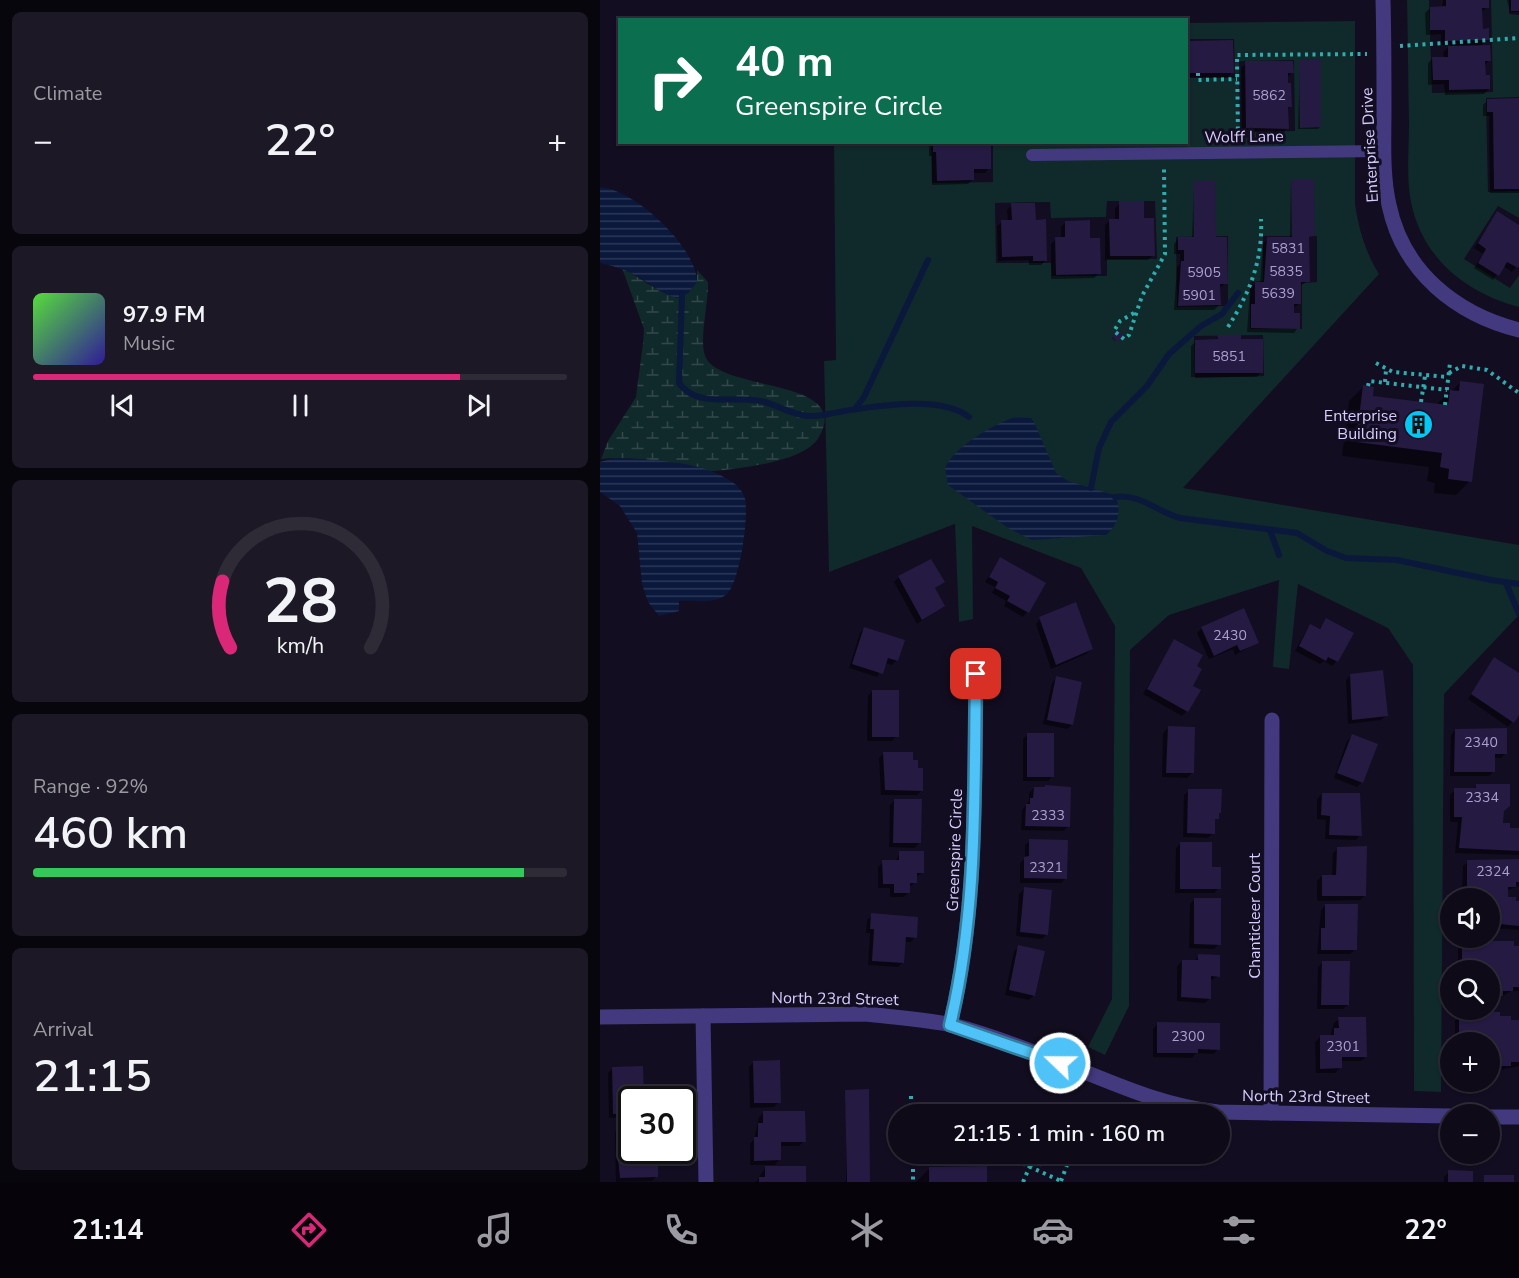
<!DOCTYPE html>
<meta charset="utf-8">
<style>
body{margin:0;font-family:"Nunito Sans",sans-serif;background:#1c1825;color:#f1f3f6;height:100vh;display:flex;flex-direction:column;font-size:22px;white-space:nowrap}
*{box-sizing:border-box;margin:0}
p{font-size:20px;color:#9b9aa2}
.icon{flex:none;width:33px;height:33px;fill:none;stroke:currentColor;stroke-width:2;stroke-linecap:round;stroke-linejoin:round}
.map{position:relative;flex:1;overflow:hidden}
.details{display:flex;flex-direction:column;gap:12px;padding:12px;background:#08060d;width:600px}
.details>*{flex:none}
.hud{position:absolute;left:18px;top:18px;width:570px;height:126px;border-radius:0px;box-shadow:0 2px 4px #0004,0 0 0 2px #2e2b37;background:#0b6e4f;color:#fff;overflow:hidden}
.fabs{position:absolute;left:840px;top:888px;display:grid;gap:12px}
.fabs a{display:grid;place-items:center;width:60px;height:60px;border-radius:50%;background:#0e0a18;box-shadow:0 2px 4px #0004,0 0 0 2px #2e2b37;font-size:30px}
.speed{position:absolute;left:18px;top:1086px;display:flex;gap:12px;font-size:30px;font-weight:700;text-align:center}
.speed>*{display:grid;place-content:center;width:78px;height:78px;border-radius:50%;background:#0e0a18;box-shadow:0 2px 4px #0004,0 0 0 2px #2e2b37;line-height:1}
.speed .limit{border:3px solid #111;border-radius:9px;background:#fff;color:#111}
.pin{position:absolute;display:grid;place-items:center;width:51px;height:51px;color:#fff;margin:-26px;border-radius:12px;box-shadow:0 3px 9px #0006}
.me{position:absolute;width:66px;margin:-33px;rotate:292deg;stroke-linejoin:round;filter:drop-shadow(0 0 4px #0008)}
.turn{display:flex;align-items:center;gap:21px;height:126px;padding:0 18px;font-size:27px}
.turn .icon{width:78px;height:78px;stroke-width:2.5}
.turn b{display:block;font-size:42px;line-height:51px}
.big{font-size:45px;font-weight:600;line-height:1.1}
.details .card{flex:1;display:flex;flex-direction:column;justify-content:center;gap:9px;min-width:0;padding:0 21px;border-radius:9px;background:#1c1825}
.details .dial{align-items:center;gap:0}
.dial svg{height:156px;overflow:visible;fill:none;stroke:#2e2b37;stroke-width:7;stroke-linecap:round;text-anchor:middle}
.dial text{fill:#f1f3f6;stroke:none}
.song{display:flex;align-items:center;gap:18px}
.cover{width:72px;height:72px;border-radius:9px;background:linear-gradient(135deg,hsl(110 70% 55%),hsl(250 70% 35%))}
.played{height:6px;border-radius:3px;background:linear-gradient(90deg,#db2777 80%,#2e2b37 80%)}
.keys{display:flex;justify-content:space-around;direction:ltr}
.heat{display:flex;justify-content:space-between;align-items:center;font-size:33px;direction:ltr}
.charge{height:9px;border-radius:4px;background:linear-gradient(90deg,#34c759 92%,#2e2b37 0)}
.trip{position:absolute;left:288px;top:1104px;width:342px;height:60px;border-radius:30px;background:#0e0a18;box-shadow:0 2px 4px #0004,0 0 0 2px #2e2b37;font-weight:600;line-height:60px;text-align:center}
.tab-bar{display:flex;height:96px;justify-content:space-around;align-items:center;background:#06040a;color:#9b9aa2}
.tab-bar .icon{width:42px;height:42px}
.tab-bar .current{color:#db2777}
.tab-bar b{font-size:27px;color:#f1f3f6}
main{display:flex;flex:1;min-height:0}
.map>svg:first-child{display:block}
.wetland{fill:url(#wetland-marsh)}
.park{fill:#10292a;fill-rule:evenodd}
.water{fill:url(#water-rules)}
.shadow{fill:#0007}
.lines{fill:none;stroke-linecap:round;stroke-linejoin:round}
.stream{stroke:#0a183c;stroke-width:6}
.building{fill:#251a41}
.path{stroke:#30acaf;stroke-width:4;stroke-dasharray:3 4.5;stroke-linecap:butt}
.lane{stroke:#42397e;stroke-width:12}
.street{stroke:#42397e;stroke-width:15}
.route-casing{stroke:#337fa1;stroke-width:15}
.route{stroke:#4fc3f7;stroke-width:10}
.labels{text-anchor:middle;stroke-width:6;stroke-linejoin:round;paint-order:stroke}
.number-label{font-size:14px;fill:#aaa0cf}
.street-label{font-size:16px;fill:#d7cdfe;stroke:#120d20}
.poi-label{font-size:16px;fill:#d7cdfe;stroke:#120d20;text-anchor:end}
</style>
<main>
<section class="details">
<div class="card"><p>Climate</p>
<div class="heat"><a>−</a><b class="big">22°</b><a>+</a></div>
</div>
<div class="card">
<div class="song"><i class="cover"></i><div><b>97.9 FM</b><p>Music</p></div></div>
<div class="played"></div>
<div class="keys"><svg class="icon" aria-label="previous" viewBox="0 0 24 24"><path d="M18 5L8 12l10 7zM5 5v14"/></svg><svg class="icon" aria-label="pause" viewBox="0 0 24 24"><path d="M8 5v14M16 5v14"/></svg><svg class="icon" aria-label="next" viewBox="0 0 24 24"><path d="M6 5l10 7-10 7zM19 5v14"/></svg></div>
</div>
<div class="card dial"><svg viewBox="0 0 100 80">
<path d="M14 69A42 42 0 1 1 86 69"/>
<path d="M14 69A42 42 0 0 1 10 35" stroke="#db2777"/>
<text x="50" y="56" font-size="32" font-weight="700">28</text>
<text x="50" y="72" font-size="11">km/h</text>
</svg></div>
<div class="card"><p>Range · 92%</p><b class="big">460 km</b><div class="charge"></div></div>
<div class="card"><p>Arrival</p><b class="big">21:15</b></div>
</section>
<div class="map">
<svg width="919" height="1182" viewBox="0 0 919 1182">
<defs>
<pattern id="wetland-marsh" width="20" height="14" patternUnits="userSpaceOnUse" patternTransform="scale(1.5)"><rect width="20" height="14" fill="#10292a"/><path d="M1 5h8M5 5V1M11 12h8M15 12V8" fill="none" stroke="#32474a"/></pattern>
<pattern id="water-rules" width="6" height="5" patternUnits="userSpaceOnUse" patternTransform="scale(1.5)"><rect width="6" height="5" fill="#0a183c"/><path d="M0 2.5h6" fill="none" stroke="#2d3859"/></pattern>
</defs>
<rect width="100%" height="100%" fill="#120d20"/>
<!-- wetland -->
<path class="wetland" d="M22,268c19,10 34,23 55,30l11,-5 9,-11v-12l11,12c1,20 -10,61 -2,76 18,34 147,20 113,79 -14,25 -77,31 -105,34 -10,1 -21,-5 -31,-6 -26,-4 -55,-9 -82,-6l7,-18 28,-44 7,-54 1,-14z"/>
<!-- park -->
<g class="park">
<path d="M807,0h22l3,93 61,-1 -2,-92h18v14l10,1v82l-33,1 2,94 31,-1v27l-21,-12 -34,53 46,29 9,-13v32c-53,-14 -97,-49 -108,-105 -5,-25 -2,-53 -2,-78 -1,-41 -1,-83 -2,-124z"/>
<path d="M755,21v183c4,26 10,47 24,70l-196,214 336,57v70l-75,79 -3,398 -27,-1 -1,-426 -25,-37 -90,-44 -9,85 -16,-2 6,-87 -110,35 -39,35 -1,356 -24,49 -17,-8 24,-48 3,-373 -34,-58 -109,-42 1,93 -14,3 -4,-98 -126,48 -5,-211 12,-1 -2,-217h97l1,40 61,-1v-39l193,-1 1,-119zM588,39h46l1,39h-46zM694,60l1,71 -55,1 -1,-71zM507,201h48l2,58h-50v17h-55l-1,-13h-55l-1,-60 55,-1 1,16 55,-1zM628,236v70l-51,1 -1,-70zM663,236h54v46l-15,1v46h-52v-47l13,-1zM663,335l1,41 -69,2 -1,-42z"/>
</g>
<!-- water -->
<g class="water">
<path d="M0,187c34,2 97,60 97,95l-9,11 -11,5c-17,-5 -23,-12 -37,-20 -13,-8 -26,-12 -40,-15z"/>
<path d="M416,417l15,1 3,4 22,51 12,8 46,14c9,14 4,30 -8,40l-74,5 -24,-12 -60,-43 -3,-17c9,-21 50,-45 71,-51z"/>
<path d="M15,458c38,2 88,2 120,26 4,3 9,10 10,15 4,18 -5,80 -17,94 -11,12 -35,7 -49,8v10l-20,5 -11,-14 -6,-18 -5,-51 -17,-27 -20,-14v-30z"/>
</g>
<!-- shadow -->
<g class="shadow">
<path d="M843,0h45v7l-7,5v18l7,9 -8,8 9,13 -5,6 5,23 -5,5 -39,1 -1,-11 -16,1v-22l5,-5h11l-1,-6 8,-7h-10v-11l-15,1 -1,-22 5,-5h12z"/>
<path d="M907,0h12v12h-9z"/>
<path d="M590,42l42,30 -4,5h-42v-32z"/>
<path d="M700,61l20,66 -2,2h-20z"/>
<path d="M646,63l46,9 -5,6v6h3l-3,44 -4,5 -41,-1 -1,-64z"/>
<path d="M888,100h31v93h-29l-1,-77h-6v-11z"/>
<path d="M329,142h45l15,26 -4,5h-12v6l-5,5 -36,1v-29h-3z"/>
<path d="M594,182l21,56 11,45 -7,5v17l-5,5h-40l3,-43 3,-3v-10h-6v-10l4,-5h14z"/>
<path d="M691,182l22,54 -6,2 1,43 -8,5v17l-7,5 5,20 -4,5 -47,-1 3,-43 5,-5h5l3,-41 5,-4 22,-1z"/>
<path d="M520,203l22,16 11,36 -5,5h-43v-35l5,-5h5v-12z"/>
<path d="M412,205l22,16 12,39 -5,5h-12v-5l-31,1 -1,-35 5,-4 6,-1 -1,-11z"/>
<path d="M897,213l22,14v36l-7,9 -9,-6 -10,14 -19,-12 9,-14 -9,-6z"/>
<path d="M466,222l22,17 11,34 -5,5 -43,1v-35l5,-5h5v-12z"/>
<path d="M519,333l3,4 -7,4 -3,-3z"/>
<path d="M618,337l43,35 -4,5h-66v-31l5,-5h18z"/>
<path d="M860,383l10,98 -14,14 -22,-2 1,-10 -8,-2 2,-14 -87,-11 7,-55 14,-14 9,10 64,8z"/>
<path d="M400,559l27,53 -4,5 -19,-11 2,-5 -14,-8 3,-6 -10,-5z"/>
<path d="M299,577l44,5 -9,7 9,17 -26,18 -23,-42z"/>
<path d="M440,619l51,30 -5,5 -35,15 -15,-45z"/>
<path d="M726,620l11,41 -5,5 -8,-5 -4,3 -25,-13 11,-20 4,-5 8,4z"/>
<path d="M602,628l55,15 -22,12 -2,-6 -24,10 -12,-26z"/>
<path d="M264,629l33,31 -5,5 -7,-2 -8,14 -28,-9 11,-35z"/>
<path d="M575,641l20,26 -8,44 -5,5 -39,-22z"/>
<path d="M894,659l25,15v38l-11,15 -40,-28z"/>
<path d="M751,675l35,41 -5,4 -33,4 -2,-44z"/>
<path d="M456,678l16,47 -5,4 -24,-5 9,-41z"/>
<path d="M272,691l25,45 -5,5h-25l1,-45z"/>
<path d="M568,728l24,45 -5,5 -25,-1 1,-44z"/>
<path d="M855,730l50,24 -4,4h-7l-1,14 -4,4h-39l1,-41z"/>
<path d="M428,734l24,43 -4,4h-25v-42z"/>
<path d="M752,736l10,46 -5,5 -23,-9 13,-37z"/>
<path d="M284,753l28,9 10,28 -5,5h-36l-2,-37z"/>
<path d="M877,785l25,27v13l6,4h11v26l-64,-2 3,-31h-8v-27l5,-5h17z"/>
<path d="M434,788l34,38 -4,5 -43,-1 1,-20 7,-9v-8z"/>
<path d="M589,791l29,23 -5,9v10l-5,5 -25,-1 1,-42z"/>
<path d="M722,794l38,41 -4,5 -31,-1 1,-19 -9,-1v-20z"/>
<path d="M295,800l24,43 -4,5 -26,-1 1,-42z"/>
<path d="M430,841l36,37 -5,5h-41v-20l5,-5v-13z"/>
<path d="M581,843l29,26 9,19 -5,5h-39l1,-45z"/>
<path d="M738,848l27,48 -5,4 -43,1v-20l5,-5h10l1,-23z"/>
<path d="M300,853l23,19 -7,5v5l-7,5v5l-5,5h-14v-9h-12v-21l5,-5h12z"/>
<path d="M919,861v25l-13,5v7l13,5v27l-29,-2v-30h-28l1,-32 5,-4z"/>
<path d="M424,889l23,45 -5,5 -26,-3 3,-42z"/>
<path d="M595,899l24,45 -5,5 -25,-1 1,-44z"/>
<path d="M726,905l29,45 -5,4h-33l4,-44z"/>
<path d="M272,915l43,22 -4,5h-7l-1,20 -5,5 -30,-2 2,-32h-4l1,-13z"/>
<path d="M863,942l56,5v44h-8l-14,9h-7v-30h-32v-23z"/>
<path d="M419,947l15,48 -5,5 -24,-5 9,-44z"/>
<path d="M599,956l19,20 -8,5v17l-5,5 -28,-2v-35l5,-5h12z"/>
<path d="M723,962l25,43 -5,4h-26l1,-42z"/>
<path d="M899,1013v4l10,5h10v44l-29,6v-30h-35v-21l5,-4z"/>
<path d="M739,1019l27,38 -5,4h-21v7l-5,5h-19l-1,-31 5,-5h10l4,-14z"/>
<path d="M557,1024l61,25 -4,5 -18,-1 -4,5 -39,-1v-28z"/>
<path d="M154,1062l25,40 -5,5 -24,1 -1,-41z"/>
<path d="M13,1068l19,32v20l-2,-3 -21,1 -1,-45z"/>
<path d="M246,1091l23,91h-23z"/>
<path d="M164,1112l40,29 -5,5h-20v14l-4,5h-25v-21l4,-5 5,-22z"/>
<path d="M20,1127l12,23 25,26 -5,5 -36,1 -1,-50z"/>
<path d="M165,1168l40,14h-49z"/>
<path d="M329,1169l57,13h-70z"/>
<path d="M849,1172l22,10h-27v-5z"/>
</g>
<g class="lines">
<!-- stream -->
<g class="stream">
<path d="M82,295l-3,88c19,27 59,11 86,19 14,4 28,13 43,14 11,1 25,-3 36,-5 34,-5 97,-16 125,6"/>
<path d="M255,409l9,-12 64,-137"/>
<path d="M491,488l8,-40 12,-26 36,-36 22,-32 32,-28 21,-12 16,-21"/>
<path d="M515,497c24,-4 43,15 65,21l117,15 30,18 19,7 51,2 94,20 28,4"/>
<path d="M670,530l9,25"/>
<path d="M906,583l13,31"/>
</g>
</g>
<!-- building -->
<g class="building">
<path d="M846,0h43v8h-7l1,21 6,-1v12l-44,1v-11h-15v-23l16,-1z"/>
<rect x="911" y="0" width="8" height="11"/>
<path d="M633,40l1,33h-45v-32z"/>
<path d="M890,45l1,16h-6l1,14h4v14l-41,1v-10h-16l-1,-23h16v-11z"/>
<path d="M721,59v68l-21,1 -1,-68z"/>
<path d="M645,61h48l1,12h-6v10h3l1,24h-4l1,22 -43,-1z"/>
<path d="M919,98v91h-25l-1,-77h-6v-13z"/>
<path d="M333,142l58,3v24h-17v11l-37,1 -1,-29h-3z"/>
<path d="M615,180l1,57h11l1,47h-8l1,21 -43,1 3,-45h3v-11h-6v-13h16l-1,-56z"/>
<path d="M691,180h23l1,56 -6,1 1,45h-9v22h-7v9h6v16l-49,-1v-24h4v-22h9l3,-45h25z"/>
<path d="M519,201h25v17h10l1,38h-45l-1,-37h10z"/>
<path d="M411,203h24l1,17 10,-1 1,42h-14v-5l-31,1 -1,-37h11z"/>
<path d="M897,211l22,14v41l-1,2 -11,-6 -8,14 -21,-13 8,-14 -8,-6z"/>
<path d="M490,220v18h10l1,36 -45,1 -1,-38h10v-16z"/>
<circle cx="518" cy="336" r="5"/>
<path d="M617,335h24v4h22v34h-68v-33l23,-1z"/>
<path d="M860,381l24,3 -12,98 -24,-3 1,-10 -9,-2 2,-14 -86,-11 7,-57 11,2 -1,9 75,9 2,-15 9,1z"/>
<path d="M400,557l46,26 -17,30 -22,-12 3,-5 -15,-8 3,-6 -9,-5z"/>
<path d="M331,559l14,23 -10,6 10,18 -23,14 -24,-44z"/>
<path d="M476,602l17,47 -37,16 -17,-48z"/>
<path d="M644,608l15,35 -19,8 -3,-6 -23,11 -13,-29z"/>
<path d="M726,618l28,15 -16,29 -10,-5 -2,4 -27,-15 11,-22 10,5z"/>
<path d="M264,627l41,13 -7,21 -10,-3 -5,16 -31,-10z"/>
<path d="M574,639l29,16 -6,11 5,3 -9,17 8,4 -13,22 -41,-23z"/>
<path d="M894,657l25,16v42l-5,8 -43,-29z"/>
<path d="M783,670l5,46 -36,4 -2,-46z"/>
<path d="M456,676l26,6 -9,43 -26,-5z"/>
<rect x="272" y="690" width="27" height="47"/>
<path d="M568,726l27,1 -1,46h-28z"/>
<path d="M907,728v26h-12v18h-41l1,-43z"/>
<rect x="427" y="733" width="27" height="44"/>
<path d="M752,734l26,10 -15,39 -26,-10z"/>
<path d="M283,752h30v8h5v8h5v23l-38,-1z"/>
<path d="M876,784h34v22l-6,5 -1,12h7v5h9v23l-60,-3 3,-31h-8v-29h22z"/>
<path d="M445,785l26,2 -1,40 -45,-1 1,-22h4v-6h3l1,-11h11z"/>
<path d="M588,789h34l-1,24h-2v6h-4v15l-28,-1z"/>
<path d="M722,793h38l2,43 -33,-1 1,-19 -9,-1z"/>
<path d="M294,799h28l-1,44h-28z"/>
<path d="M429,839l39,1 -1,39 -43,-1v-21l5,-1z"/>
<path d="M580,842h32v25h9v22h-41z"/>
<path d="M767,846l-1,50h-44v-21h14l1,-28z"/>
<path d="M299,851h25v22h-7v10h-7v10h-16v-9h-11l-1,-24h17z"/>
<path d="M919,859v23h-3v5h-8v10h8v4h3v25l-29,-3v-25h-23v-38z"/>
<path d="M424,887l28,3 -4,45 -28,-3z"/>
<path d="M594,898h27v47l-27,-1z"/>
<path d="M725,904h33l-1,46h-36v-22h4z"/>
<path d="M271,913l47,4 -1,21 -11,-1 -2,26 -32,-2 2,-32h-4z"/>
<path d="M862,941h52v5h5v41h-6v4h-10v5h-13v-26h-28z"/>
<path d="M418,945l27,6 -10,45 -26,-6z"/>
<path d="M598,954l22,1v22l-9,-1v23l-30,-2 1,-37h16z"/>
<path d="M722,961h28l-1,44h-28z"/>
<path d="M878,1011l22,1v4h11v4h8v42h-8v4h-12v4l-9,-1v-27h-31v-27h19z"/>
<path d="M738,1017h28l1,40h-25v11l-22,1v-34h14v-7h5z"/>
<path d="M557,1022l63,1v27l-22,-1v4h-41z"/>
<path d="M180,1060l1,43h-27l-1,-42z"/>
<path d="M43,1066l1,27h14v7h-26v13l-19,1 -1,-47z"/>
<path d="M269,1089l1,93h-23l-2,-92z"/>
<path d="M163,1111h42l1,31h-25v18l-27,1v-24h4v-14h5z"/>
<path d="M19,1126h13v24h17v4h9v23l-38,1 -2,-19z"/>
<path d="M437,1154l9,3 -5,10 -8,-3z"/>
<path d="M165,1166h41v16h-47v-5h6z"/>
<path d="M387,1166v16h-58v-15z"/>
<path d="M848,1170l25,1v11h-25z"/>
<rect x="884" y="1175" width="30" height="7"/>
</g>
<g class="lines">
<!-- path -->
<g class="path">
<path d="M800,46l119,-8"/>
<path d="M598,73v7l39,-1"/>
<path d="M638,137l-1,-82 130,-1"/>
<path d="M534,313l-14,8 -6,10 10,8 5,-4 13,-39 23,-42 -1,-86"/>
<path d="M628,327c22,-35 35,-67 33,-108"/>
<path d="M776,363l17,9 55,5"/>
<path d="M849,373l13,-7 25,4 32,23"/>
<path d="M785,382l1,-12"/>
<path d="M768,386l1,-5 78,9"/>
<path d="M821,402l4,-26"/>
<path d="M845,405l5,-42"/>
<path d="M311,1114v-19"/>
<path d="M313,1154v28"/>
<path d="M402,1154l61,28"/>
<path d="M461,1181l6,-16 23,-11"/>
<path d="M423,1182l12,-28"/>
</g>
<!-- lane -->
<path class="lane" d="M432,155l352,-4"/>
<!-- street -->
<g class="street">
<path d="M783,0c1,36 1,73 1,109 0,32 -2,65 5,96 14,67 67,109 130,125"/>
<path d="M103,1016l3,166"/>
<path d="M0,1017l266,-3c27,3 54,5 82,10 31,7 62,19 91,30 61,22 114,51 179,58l232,4"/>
<path d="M350,1025c28,-116 24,-233 26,-351"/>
<path d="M671,1113l1,-393"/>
<path d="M890,1117h29"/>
</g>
</g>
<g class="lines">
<defs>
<path id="route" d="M376,674c-2,118 2,235 -26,351l110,38"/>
</defs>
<!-- route casing -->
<use href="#route" class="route-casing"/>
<!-- route -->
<use href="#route" class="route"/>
</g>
<!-- icons -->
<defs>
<symbol id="building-disc" viewBox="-11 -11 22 22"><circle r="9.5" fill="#05c7f3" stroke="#120d20"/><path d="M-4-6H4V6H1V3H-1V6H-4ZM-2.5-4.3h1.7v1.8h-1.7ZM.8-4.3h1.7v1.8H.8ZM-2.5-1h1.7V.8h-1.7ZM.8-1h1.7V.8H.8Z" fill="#111"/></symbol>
</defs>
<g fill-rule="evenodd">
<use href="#building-disc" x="802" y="408" width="33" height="33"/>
</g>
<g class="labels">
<!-- number labels -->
<g class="number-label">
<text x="669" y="100">5862</text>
<text x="688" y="253">5831</text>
<text x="686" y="276">5835</text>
<text x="604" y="277">5905</text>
<text x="678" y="298">5639</text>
<text x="599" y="300">5901</text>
<text x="629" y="361">5851</text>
<text x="630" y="640">2430</text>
<text x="881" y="747">2340</text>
<text x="882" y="802">2334</text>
<text x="448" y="820">2333</text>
<text x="446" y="872">2321</text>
<text x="893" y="876">2324</text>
<text x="588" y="1041">2300</text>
<text x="743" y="1051">2301</text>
</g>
<!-- street labels -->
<g class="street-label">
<text transform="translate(644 136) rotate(-1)" y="6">Wolff Lane</text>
<text transform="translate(769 145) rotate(-93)" y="6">Enterprise Drive</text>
<text transform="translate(354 850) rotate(-88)" y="6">Greenspire Circle</text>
<text transform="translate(654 916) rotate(-90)" y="6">Chanticleer Court</text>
<text transform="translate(235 998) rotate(1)" y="6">North 23rd Street</text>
<text transform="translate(706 1096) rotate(1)" y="6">North 23rd Street</text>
</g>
<!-- poi labels -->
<g class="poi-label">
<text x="797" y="421">Enterprise<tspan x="797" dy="18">Building</tspan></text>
</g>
</g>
</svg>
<div class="fabs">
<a><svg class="icon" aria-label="sound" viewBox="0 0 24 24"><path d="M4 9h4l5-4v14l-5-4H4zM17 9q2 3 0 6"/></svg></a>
<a><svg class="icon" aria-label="search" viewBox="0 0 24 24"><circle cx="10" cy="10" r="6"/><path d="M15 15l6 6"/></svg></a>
<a>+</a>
<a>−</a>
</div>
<div class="speed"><div class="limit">30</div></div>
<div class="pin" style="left:376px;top:674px;background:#d93025"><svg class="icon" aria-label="arrive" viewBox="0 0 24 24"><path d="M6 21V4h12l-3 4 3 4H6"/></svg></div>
<svg class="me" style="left:460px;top:1063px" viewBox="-20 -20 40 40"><circle r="17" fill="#4fc3f7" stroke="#fff" stroke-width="3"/><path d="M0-11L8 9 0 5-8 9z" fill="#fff"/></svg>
<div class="trip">21:15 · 1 min · 160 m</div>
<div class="hud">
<div class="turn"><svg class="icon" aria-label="right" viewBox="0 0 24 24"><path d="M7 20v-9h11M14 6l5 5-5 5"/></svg><div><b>40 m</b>Greenspire Circle</div></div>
</div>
</div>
</main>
<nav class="tab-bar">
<b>21:14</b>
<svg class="icon current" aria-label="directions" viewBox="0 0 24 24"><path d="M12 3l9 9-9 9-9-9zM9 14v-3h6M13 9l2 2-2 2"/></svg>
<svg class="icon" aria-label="music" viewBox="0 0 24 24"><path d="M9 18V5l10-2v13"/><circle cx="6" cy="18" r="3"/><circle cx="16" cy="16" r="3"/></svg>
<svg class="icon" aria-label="phone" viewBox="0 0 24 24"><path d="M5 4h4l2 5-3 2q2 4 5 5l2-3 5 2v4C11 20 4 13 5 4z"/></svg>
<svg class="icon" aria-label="climate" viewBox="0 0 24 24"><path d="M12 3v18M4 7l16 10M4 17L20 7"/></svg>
<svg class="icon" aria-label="car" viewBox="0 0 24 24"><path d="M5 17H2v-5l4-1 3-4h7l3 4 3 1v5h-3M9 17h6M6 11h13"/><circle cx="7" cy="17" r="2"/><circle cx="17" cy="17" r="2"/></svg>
<svg class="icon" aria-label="filters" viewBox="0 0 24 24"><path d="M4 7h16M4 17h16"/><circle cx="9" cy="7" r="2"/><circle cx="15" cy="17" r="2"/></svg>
<b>22°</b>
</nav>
